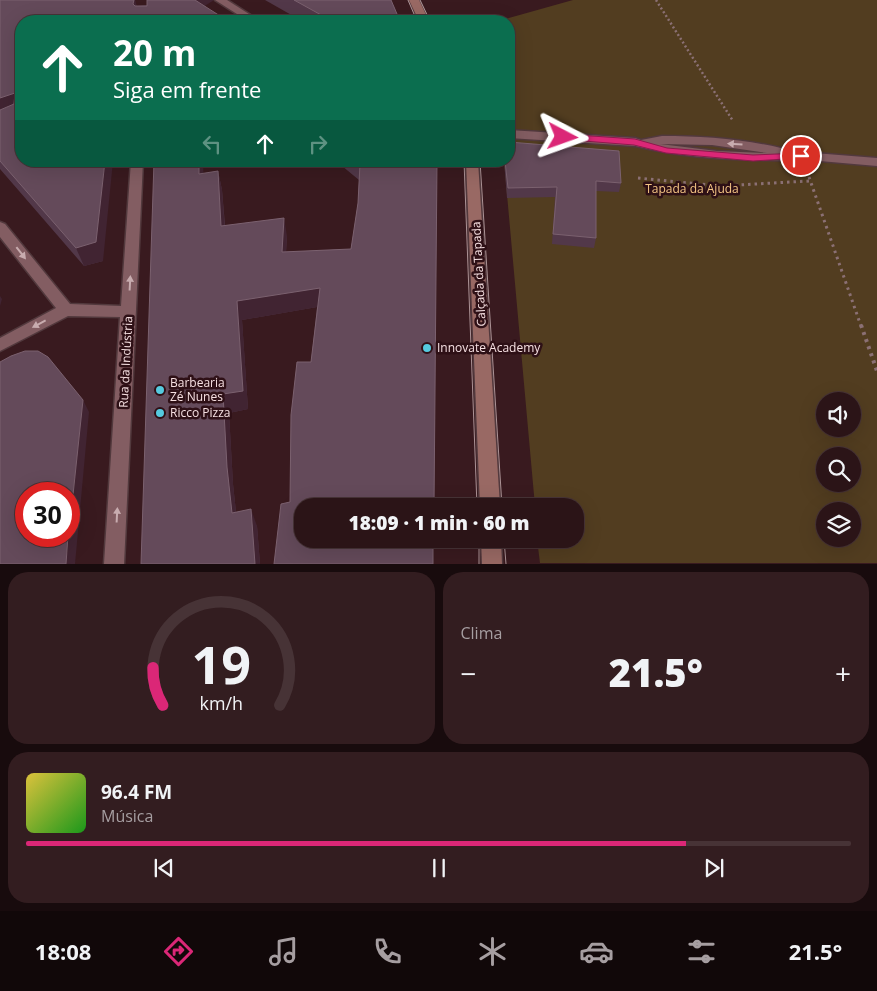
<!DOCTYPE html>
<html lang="pt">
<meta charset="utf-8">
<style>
body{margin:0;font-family:"Open Sans",sans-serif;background:#331d20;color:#f1f3f6;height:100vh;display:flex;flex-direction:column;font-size:19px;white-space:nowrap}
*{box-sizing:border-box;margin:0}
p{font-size:16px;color:#a69ea1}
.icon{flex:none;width:28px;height:28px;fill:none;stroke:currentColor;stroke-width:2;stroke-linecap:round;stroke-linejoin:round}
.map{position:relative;height:564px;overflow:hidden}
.details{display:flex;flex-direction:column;gap:8px;padding:8px;background:#180b0d;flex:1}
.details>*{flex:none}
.guide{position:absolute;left:15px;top:15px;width:500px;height:152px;border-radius:20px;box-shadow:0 5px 20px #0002,0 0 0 1px #473336;background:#0b6e4f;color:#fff;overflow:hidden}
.buttons{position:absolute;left:816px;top:392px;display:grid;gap:10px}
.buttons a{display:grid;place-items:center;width:45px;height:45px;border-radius:50%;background:#2b1417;box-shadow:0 5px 20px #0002,0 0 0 1px #473336;font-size:25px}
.speed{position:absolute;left:15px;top:482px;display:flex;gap:10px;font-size:25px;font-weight:700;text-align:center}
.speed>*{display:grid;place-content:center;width:65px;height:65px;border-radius:50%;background:#2b1417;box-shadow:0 5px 20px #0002,0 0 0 1px #473336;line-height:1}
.speed .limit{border:8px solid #d22;background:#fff;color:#111}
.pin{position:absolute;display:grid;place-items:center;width:42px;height:42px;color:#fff;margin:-21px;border:2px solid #fff;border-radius:50%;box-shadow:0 1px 5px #0007}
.me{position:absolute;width:55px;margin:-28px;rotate:94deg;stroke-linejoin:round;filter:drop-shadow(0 0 4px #0008)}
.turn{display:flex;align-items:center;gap:18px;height:105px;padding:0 15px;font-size:22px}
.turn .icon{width:65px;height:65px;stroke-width:2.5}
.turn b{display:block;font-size:35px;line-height:42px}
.lanes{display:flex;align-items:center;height:48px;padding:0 15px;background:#0003;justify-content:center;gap:25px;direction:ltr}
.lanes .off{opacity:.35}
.big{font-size:38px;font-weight:800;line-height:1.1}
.details .widget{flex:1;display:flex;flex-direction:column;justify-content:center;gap:8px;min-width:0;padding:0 18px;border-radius:20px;background:#331d20}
.details .dial{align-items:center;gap:0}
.dial svg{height:130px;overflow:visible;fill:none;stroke:#473336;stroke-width:7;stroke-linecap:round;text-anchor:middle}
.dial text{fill:#f1f3f6;stroke:none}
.song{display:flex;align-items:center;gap:15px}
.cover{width:60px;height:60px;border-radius:8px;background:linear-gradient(135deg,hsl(50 70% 55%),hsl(120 70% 35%))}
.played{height:5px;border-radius:2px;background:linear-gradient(90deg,#db2777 80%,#473336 80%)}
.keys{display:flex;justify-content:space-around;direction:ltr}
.heat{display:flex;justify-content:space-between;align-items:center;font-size:28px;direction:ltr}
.details .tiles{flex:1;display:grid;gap:8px;grid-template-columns:1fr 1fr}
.widget:last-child{grid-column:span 2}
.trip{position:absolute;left:294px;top:498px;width:290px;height:50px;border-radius:20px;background:#2b1417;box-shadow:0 5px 20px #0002,0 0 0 1px #473336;font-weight:800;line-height:50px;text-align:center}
.menu{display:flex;height:80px;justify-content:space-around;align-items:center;background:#110809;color:#a69ea1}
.menu .icon{width:35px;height:35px}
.menu .current{color:#db2777}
.menu b{font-size:22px;color:#f1f3f6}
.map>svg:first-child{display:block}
.green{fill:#523d20;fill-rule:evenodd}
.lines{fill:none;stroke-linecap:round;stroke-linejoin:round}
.lane-casing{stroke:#52393d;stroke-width:3}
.street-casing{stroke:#52393d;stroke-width:3}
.secondary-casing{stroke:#52393d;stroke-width:3}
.path-far2{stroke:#8b7074;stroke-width:2.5;stroke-dasharray:2 2.5;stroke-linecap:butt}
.path-far1{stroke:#8b7074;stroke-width:3;stroke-dasharray:2.5 4;stroke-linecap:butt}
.path{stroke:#8b7074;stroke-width:4;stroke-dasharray:3 4.5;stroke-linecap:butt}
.lane{fill:#835d62;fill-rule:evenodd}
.street{fill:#835d62;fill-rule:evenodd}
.secondary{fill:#996964;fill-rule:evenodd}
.tram{stroke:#ac9396;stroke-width:1}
.wall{fill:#523849}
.shaded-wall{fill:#412432}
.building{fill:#644a5a;stroke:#7b616f}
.oneway{fill:#c8acaf}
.route{fill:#db2777;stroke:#8e194d}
.poi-dot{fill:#55cadf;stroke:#2e1016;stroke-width:2}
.labels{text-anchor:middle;stroke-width:5;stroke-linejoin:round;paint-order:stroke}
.park-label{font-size:12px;fill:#f5c585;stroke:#2e1016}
.street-label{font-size:12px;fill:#f6e0e2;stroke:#2e1016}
.poi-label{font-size:12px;fill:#f6e0e2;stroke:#2e1016;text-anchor:start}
</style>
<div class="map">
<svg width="877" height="564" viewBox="0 0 877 564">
<rect width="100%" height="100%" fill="#391a1f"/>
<!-- green -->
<path class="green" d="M573,0h304v563h-337l-3,-24h38v-33h-40l-31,-345h5v-140h-11zM825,401h27v28h-27zM825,456h27v28h-27zM825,511h27v28h-27z"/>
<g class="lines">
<defs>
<path id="lane" d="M662,136c40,0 81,3 119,12l1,5 19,-1 6,4 -6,4c-58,1 -114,-1 -170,-15l-2,-3 6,-4 6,2zM660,144l52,1 55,8 -50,-2z"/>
<g id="street">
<path d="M215,0h12l33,21h-12z"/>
<path d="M509,130l126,8 6,4 -6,4 -126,-8z"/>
<path d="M801,152l76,6v8l-80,-7 -2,-3 2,-3z"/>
<path d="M131,161h12l-19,403h-20l16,-247 -52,-1 -68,35v-13l56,-30 -56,-71v-15l5,2 65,80 51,2z"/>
</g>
<g id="secondary">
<path d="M409,0h10l10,21h-10z"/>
<path d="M466,161h12l22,345h-20z"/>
<path d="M481,539h20l1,25h-20z"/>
</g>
</defs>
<!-- lane casing -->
<use href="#lane" class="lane-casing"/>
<!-- street casing -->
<use href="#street" class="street-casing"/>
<!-- secondary casing -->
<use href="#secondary" class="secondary-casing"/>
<!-- path-far2 -->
<path class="path-far2" d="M656,0l77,121"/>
<!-- path-far1 -->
<g class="path-far1">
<path d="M809,177l52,149"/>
<path d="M638,178l82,8 89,-5"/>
</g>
<!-- path -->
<path class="path" d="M861,325l16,46"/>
<!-- lane -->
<use href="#lane" class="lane"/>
<!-- street -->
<use href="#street" class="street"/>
<!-- secondary -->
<use href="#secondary" class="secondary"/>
<!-- tram -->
<g class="tram">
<path d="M408,0l9,21"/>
<path d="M420,0l10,21"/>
<path d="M464,161l13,345"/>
<path d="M480,161l22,345"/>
<path d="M479,539v25"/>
<path d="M504,539l2,25"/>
</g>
</g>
<!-- wall -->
<g class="wall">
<path d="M0,0l137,6 77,-6 -193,21 82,240 -19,5 -84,-97z"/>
<path d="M265,0h126l9,21h-98z"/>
<path d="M336,161h101l-147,341 21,-140 6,-55 -75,13 6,89 -19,4 4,71 3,28 21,14 3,38h-119l62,-390 15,-3 4,19 3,35 62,11 -1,16 65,-3 7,-46 1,-23z"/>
<path d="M504,161h5l112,22 -2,9 -23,-1v47l-2,10 -42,-4 3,-47 -48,1z"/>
</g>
<!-- shaded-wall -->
<g class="shaded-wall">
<path d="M134,0h1l4,13 -6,-9z"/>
<path d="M191,0h23l-20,13z"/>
<path d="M159,16l1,5h-9z"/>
<path d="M15,93l6,15 -21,2v-12z"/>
<path d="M105,161h8l-10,100 -19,5 -8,-18z"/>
<path d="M199,161h4l1,32 -5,-19z"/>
<path d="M218,171l4,19 4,54 -5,-18z"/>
<path d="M284,218l3,18 -2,35 -3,-19z"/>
<path d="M320,288l3,18 -81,14 6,89 -19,4 4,71 5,46 -6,-17 -5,-46 -4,-73 14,-93z"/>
<path d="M0,296l2,3 -2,7z"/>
<path d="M83,400l6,12 -14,152h-9z"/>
<path d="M251,509l6,17 3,38h-5z"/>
</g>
<!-- building -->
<g class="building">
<path d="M0,0h134l-1,4 2,2h12v-6h48l33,21h-70l1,-5 -8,5h-130v140h84l-9,81 -20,6 -76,-87v-51l14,-6 1,-11 -15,5z"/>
<path d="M294,0h97l9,21h-68z"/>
<path d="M509,142l110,9 2,32 -25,-2v57l-43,-4 4,-47 -49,1 -3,-27h4z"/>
<path d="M154,161h45v13l19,-3 3,55 63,-8 -2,34 69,-3 7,-46 2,-39 -3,-3h80l-3,345h-132v33h131v25h-159l7,-60 9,-2 1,-87 6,-53h14l9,-74 -83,13 6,90 -20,3 4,73 5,46 19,-4 4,55h-114z"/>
<path d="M25,351h13l10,6 35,43 -14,133v-39h-43v42h42l-2,28h-66v-202l11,-6z"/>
</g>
<!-- one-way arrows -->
<defs><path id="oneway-solid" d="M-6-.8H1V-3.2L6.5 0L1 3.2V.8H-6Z" transform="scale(1.25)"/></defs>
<g class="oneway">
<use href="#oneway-solid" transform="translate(735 144) rotate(-176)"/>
<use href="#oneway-solid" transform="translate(21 253) rotate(52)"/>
<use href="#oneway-solid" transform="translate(130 283) rotate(-87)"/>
<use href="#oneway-solid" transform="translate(39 324) rotate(152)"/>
<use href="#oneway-solid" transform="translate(117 515) rotate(-87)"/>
</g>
<!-- route -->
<path class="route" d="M563,134l72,5 32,9 86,7 48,-2 4,3 -4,2 -48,3 -87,-8 -32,-8 -75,-6v-4z"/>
<!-- markers -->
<g class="poi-dot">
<circle cx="427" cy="348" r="5"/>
<circle cx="160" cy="390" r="5"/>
<circle cx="160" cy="413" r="5"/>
</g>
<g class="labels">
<!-- park labels -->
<g class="park-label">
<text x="692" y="193">Tapada da Ajuda</text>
</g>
<!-- street labels -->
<g class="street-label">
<text transform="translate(479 274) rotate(-93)" y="4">Calçada da Tapada</text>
<text transform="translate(126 362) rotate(-87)" y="4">Rua da Indústria</text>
</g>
<!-- poi labels -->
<g class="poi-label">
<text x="437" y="352">Innovate Academy</text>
<text x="170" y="387">Barbearia<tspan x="170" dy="14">Zé Nunes</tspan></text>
<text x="170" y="417">Ricco Pizza</text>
</g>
</g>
</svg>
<div class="buttons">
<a><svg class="icon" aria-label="sound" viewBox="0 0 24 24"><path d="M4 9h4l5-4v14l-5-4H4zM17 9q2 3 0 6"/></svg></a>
<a><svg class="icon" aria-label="search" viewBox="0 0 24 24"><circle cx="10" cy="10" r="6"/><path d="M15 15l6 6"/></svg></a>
<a><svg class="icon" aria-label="layers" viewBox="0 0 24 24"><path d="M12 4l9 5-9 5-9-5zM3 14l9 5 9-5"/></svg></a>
</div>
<div class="speed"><div class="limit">30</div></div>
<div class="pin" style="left:801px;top:156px;background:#d93025"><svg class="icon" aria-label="arrive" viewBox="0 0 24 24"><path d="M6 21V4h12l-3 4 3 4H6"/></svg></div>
<svg class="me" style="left:563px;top:137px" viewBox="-20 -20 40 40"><path d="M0-17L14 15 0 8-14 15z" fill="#db2777" stroke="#fff" stroke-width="4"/></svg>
<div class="trip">18:09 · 1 min · 60 m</div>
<div class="guide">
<div class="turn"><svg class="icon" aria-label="ahead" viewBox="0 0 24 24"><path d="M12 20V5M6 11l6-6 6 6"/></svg><div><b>20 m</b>Siga em frente</div></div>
<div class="lanes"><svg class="icon off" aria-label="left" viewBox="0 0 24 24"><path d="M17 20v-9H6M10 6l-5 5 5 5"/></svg><svg class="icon" aria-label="ahead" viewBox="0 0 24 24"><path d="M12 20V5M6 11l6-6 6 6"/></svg><svg class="icon off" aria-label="right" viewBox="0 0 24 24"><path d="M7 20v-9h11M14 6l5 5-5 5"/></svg></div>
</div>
</div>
<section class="details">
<div class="tiles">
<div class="widget dial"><svg viewBox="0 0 100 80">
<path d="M14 69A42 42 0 1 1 86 69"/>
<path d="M14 69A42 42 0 0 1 8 46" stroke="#db2777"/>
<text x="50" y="56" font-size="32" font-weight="700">19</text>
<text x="50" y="72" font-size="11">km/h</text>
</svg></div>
<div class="widget"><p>Clima</p>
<div class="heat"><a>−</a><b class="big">21.5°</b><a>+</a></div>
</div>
<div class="widget">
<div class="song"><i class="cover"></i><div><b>96.4 FM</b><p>Música</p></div></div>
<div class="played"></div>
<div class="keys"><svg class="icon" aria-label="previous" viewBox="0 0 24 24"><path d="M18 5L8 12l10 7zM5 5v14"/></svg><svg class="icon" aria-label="pause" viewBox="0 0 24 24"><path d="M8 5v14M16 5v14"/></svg><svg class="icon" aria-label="next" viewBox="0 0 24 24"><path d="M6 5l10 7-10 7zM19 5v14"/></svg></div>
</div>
</div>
</section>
<nav class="menu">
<b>18:08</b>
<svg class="icon current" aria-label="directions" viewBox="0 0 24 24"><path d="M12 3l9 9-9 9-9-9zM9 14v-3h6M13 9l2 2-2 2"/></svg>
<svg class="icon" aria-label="music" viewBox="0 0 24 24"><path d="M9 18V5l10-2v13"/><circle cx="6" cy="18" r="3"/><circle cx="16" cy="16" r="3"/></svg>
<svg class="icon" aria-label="phone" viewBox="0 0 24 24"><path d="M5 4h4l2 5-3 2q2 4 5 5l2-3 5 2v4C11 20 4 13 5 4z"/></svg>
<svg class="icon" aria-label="climate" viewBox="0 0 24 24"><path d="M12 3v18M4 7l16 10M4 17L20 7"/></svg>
<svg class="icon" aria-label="car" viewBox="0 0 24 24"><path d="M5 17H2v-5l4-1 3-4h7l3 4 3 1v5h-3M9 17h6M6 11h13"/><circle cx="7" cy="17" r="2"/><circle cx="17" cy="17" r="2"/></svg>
<svg class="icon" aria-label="filters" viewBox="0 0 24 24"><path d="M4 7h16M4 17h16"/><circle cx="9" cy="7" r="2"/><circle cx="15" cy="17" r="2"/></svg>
<b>21.5°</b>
</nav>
